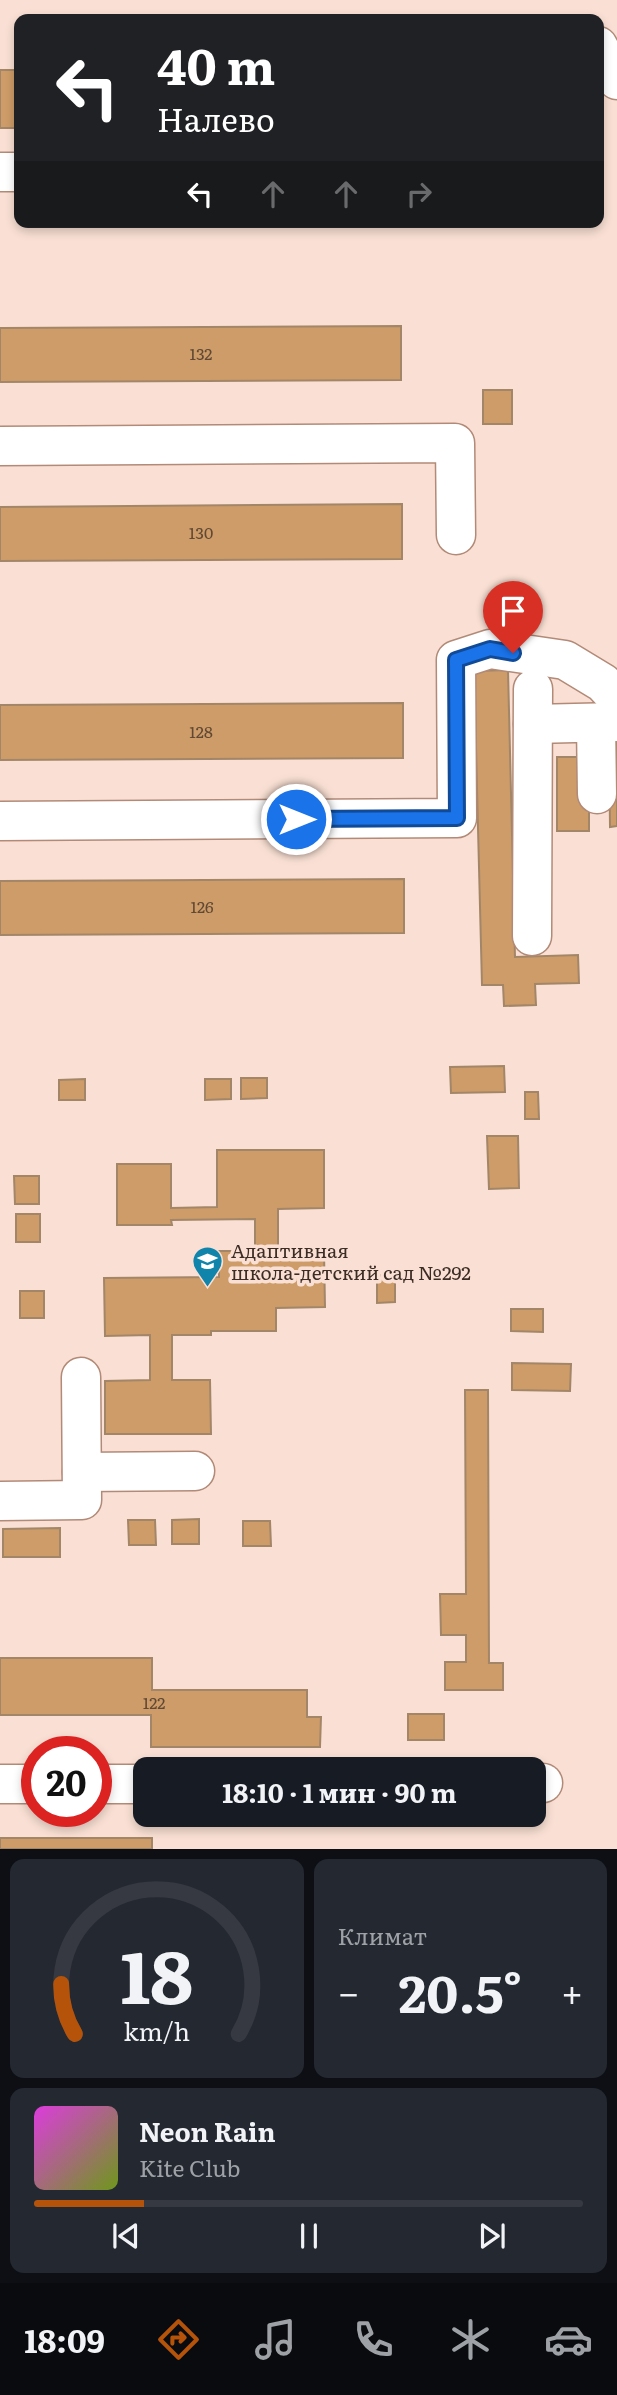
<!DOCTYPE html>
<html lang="ru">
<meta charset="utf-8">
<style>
body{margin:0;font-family:Literata,serif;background:#242831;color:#f1f3f6;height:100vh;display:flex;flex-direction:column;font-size:26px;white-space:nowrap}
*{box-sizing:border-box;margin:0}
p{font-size:23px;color:#9ea1a6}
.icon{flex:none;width:38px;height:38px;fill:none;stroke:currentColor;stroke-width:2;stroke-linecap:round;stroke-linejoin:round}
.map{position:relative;height:1849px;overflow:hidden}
.sheet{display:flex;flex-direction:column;gap:10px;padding:10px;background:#0d0f14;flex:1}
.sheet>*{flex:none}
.guide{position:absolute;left:14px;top:14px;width:590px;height:214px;border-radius:14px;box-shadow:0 4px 10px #0003;background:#202124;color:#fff;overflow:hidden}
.speed{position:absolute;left:21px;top:1736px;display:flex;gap:14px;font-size:35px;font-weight:700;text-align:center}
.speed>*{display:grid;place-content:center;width:91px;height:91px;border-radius:50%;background:#171b24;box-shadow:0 4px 10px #0003;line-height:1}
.speed .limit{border:10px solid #d22;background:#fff;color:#111}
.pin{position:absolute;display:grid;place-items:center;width:60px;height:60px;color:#fff;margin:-72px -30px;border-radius:50% 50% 50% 0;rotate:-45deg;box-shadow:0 0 7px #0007}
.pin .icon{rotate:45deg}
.me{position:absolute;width:77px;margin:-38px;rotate:90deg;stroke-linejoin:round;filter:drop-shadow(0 0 5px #0008)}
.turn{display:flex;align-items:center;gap:24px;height:147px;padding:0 28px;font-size:32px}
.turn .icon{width:91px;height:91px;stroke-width:2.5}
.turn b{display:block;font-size:49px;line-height:60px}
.lanes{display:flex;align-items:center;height:66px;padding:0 28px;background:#0003;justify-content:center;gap:35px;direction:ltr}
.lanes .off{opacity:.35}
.big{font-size:52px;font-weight:700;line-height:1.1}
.sheet .card{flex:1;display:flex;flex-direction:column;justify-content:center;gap:10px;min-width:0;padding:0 24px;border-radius:14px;background:#242831}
.sheet .dial{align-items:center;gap:0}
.dial svg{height:182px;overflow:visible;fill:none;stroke:#363941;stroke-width:7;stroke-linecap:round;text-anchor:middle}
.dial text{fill:#f1f3f6;stroke:none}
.song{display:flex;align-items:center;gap:21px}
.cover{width:84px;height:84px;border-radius:10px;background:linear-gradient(135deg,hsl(300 70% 55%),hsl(80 70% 35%))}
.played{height:7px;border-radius:4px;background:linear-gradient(90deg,#b45309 20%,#363941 20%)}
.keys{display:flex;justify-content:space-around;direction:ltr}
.heat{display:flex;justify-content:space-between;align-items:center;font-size:38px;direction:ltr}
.sheet .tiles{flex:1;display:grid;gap:10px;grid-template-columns:1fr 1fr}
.card:last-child{grid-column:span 2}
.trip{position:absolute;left:133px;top:1757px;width:413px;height:70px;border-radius:14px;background:#171b24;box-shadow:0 4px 10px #0003;font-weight:700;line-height:70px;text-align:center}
.menu{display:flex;height:112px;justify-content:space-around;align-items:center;background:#090b0e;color:#9ea1a6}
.menu .icon{width:49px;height:49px}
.menu .on{color:#b45309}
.menu b{font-size:32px;color:#f1f3f6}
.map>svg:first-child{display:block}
.building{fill:#cd9c68;stroke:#a38668;stroke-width:2}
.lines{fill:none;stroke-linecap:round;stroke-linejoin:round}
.minor-casing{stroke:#b28a77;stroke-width:41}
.minor{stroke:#fff;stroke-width:38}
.route-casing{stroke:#114b97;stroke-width:18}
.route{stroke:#1a73e8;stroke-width:12}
.labels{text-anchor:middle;stroke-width:7;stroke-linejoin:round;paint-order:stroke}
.number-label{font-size:16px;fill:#604835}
.poi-label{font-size:19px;fill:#3c2c24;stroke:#fae0d4;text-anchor:start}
</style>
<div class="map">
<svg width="617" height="1849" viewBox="0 0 617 1849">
<rect width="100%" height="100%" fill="#fae0d4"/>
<!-- building -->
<g class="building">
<rect x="0" y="70" width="19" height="58"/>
<path d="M401,326v54l-401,2v-54z"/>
<rect x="483" y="390" width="29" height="34"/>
<path d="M402,504v55l-402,2v-54z"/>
<path d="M508,670l7,287 63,-2 1,28 -44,1 1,21 -32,1 -1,-21h-21l-8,-314z"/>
<path d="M403,703v55l-403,2v-55z"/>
<path d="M609,736h8v90l-7,1z"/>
<rect x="557" y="757" width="32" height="74"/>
<path d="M404,879v54l-404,2v-54z"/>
<path d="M504,1066l1,26 -54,1 -1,-26z"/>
<path d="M241,1078h26v20l-26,1z"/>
<path d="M85,1079v21h-26v-20z"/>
<path d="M205,1079h26v20l-26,1z"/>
<path d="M525,1092h13l1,27h-14z"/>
<path d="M487,1136h31l1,52 -30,1z"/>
<path d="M217,1150h107v58l-46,1v43l46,-1 1,56 -49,1v23h-65v4h-39v45h38l1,54h-106v-53l45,-1v-45l-45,1 -1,-58 115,-1v-26h36v-32l-84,1 1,5h-55v-61h54v44l46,-1z"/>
<path d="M14,1176h25v28h-24z"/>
<rect x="16" y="1214" width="24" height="28"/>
<path d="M377,1275h18v27l-18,1z"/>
<rect x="20" y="1291" width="24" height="27"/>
<path d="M511,1309h32v23l-32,-1z"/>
<path d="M512,1363l59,1 -1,27 -58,-1z"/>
<path d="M465,1390h23l1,273h14v27h-58v-28h21v-27h-25l-1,-41h26z"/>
<path d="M199,1519v25h-27v-24z"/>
<path d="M128,1520h27l1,25h-27z"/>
<path d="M243,1521h27l1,25h-28z"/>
<path d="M60,1528v29h-57v-28z"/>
<path d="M0,1658h152v32h155v27h14l-1,30h-169v-32h-151z"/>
<rect x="408" y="1714" width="36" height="26"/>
<rect x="0" y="1838" width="152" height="11"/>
</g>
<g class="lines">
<defs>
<g id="minor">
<path d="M598,46l19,34"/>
<path d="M0,172h19"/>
<path d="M0,446l455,-3 1,92"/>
<path d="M596,723l1,71"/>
<path d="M533,724l84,-2"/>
<path d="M0,821l457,-3 -1,-158 34,-11 75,11 38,23 14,15"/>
<path d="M532,936l1,-247"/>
<path d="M82,1472l113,-1"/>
<path d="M0,1501l82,-1 -1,-123"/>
<path d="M534,1783h9"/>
<path d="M0,1784h37"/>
<path d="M96,1784h49"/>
</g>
</defs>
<!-- minor casing -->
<use href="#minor" class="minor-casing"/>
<!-- minor -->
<use href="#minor" class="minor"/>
</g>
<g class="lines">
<defs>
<path id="route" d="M296,819l161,-1 -1,-158 34,-11 23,4"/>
</defs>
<!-- route casing -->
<use href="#route" class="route-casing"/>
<!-- route -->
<use href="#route" class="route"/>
</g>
<!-- icons -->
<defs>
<symbol id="school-pin" viewBox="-11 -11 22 30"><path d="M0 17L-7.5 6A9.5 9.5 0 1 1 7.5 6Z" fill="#1084aa" stroke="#fae0d4"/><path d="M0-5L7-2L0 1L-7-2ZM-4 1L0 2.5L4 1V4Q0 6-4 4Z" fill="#fff"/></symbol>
</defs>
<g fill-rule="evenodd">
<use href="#school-pin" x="190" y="1244" width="35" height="47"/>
</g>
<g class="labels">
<!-- number labels -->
<g class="number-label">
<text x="201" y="360">132</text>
<text x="201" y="539">130</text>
<text x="201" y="738">128</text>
<text x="202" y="913">126</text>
<text x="154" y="1709">122</text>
</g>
<!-- poi labels -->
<g class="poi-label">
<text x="231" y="1258">Адаптивная<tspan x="231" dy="22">школа-детский сад №292</tspan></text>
</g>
</g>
</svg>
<div class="speed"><div class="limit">20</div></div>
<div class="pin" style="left:513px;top:653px;background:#d93025"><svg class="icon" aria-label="arrive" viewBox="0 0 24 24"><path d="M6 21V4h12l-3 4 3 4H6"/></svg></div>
<svg class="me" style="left:296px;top:819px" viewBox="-20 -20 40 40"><circle r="17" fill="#1a73e8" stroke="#fff" stroke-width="3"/><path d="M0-11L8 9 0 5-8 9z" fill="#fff"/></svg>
<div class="trip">18:10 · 1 мин · 90 m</div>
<div class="guide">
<div class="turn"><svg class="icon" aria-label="left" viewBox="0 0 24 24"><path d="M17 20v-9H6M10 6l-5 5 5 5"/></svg><div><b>40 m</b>Налево</div></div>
<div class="lanes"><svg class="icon" aria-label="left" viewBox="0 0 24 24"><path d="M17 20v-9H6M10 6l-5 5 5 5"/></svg><svg class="icon off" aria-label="ahead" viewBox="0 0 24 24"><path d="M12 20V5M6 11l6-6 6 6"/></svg><svg class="icon off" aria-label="ahead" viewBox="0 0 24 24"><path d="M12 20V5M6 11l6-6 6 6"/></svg><svg class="icon off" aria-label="right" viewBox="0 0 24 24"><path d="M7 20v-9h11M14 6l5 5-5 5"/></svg></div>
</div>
</div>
<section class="sheet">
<div class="tiles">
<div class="card dial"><svg viewBox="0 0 100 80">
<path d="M14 69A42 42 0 1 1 86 69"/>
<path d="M14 69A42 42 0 0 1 8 47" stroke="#b45309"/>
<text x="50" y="56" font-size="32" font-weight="700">18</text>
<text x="50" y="72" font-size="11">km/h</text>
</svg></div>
<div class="card"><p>Климат</p>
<div class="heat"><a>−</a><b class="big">20.5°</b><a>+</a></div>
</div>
<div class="card">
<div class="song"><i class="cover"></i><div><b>Neon Rain</b><p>Kite Club</p></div></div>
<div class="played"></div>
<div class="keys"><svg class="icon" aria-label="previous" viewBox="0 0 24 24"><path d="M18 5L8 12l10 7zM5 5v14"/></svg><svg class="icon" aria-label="pause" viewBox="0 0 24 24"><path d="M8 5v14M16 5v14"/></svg><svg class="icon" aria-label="next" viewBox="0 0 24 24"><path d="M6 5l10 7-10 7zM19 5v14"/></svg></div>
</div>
</div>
</section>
<nav class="menu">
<b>18:09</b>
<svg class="icon on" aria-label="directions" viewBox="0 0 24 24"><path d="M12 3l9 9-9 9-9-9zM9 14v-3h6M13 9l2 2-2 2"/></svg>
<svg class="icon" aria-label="music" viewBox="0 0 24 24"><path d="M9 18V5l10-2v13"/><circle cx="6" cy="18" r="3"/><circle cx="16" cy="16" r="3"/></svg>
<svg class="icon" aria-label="phone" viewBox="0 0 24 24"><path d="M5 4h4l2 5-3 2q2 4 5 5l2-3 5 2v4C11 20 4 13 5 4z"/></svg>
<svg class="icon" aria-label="climate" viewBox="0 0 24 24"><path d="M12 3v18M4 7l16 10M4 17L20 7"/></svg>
<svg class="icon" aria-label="car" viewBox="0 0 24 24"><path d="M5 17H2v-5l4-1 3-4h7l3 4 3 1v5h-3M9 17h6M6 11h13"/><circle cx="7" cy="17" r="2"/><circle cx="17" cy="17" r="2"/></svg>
</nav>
